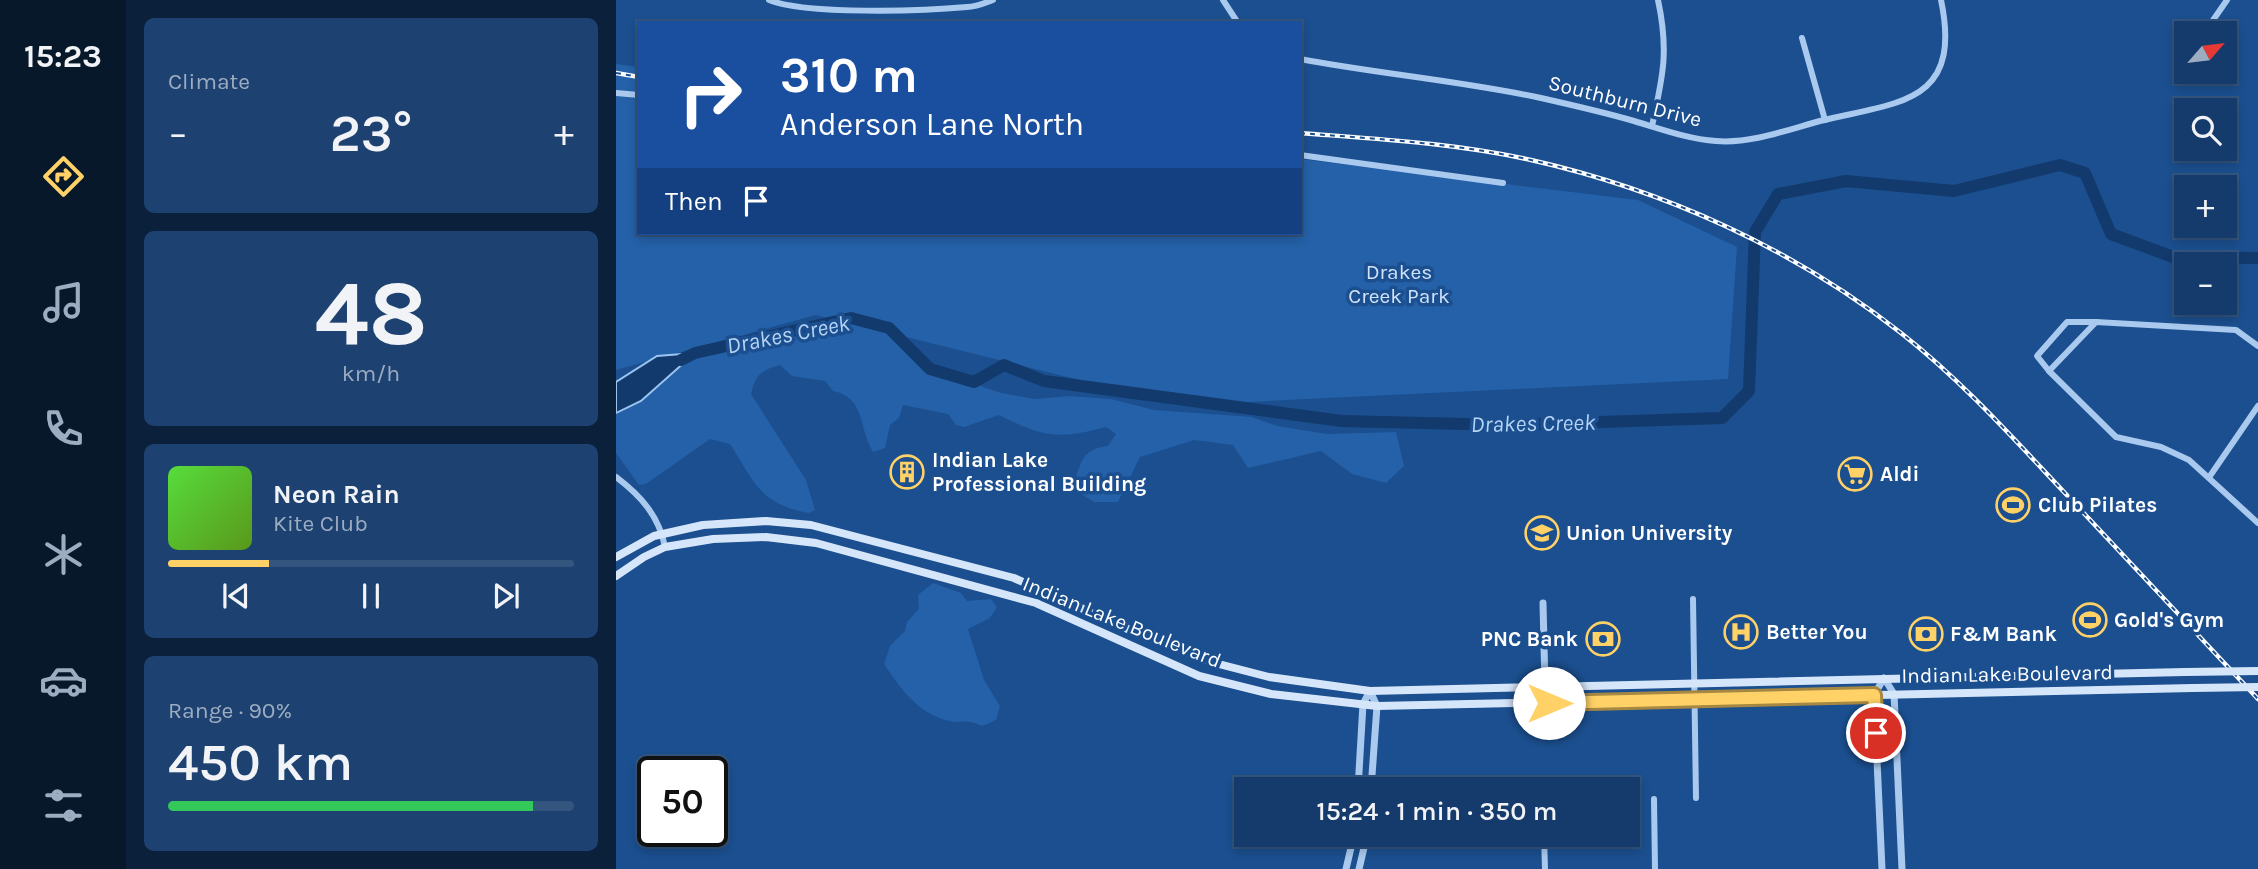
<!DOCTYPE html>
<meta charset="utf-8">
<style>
body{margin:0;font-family:Karla,sans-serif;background:#1d4271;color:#f1f3f6;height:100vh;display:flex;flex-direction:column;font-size:26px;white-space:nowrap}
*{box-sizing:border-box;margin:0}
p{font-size:23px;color:#9dadc1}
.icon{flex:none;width:38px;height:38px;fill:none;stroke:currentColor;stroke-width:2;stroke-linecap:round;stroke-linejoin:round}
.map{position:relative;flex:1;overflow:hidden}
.details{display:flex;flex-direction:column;gap:18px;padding:18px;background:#0b203b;width:490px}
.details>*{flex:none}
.hud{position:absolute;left:21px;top:21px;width:665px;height:214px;border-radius:0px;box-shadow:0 4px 10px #0003,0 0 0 2px #33557e;background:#1a4fa0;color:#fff;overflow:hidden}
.needle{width:46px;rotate:62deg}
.buttons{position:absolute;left:1558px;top:21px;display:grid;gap:14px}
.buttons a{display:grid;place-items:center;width:63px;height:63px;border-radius:0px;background:#143b6b;box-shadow:0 4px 10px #0003,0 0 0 2px #33557e;font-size:35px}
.speed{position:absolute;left:21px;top:756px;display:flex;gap:14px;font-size:35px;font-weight:700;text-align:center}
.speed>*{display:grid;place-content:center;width:91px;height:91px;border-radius:50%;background:#143b6b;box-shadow:0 4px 10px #0003,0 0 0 2px #33557e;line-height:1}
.speed .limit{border:4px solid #111;border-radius:10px;background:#fff;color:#111}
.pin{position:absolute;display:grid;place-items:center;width:60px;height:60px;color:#fff;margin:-30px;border:4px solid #fff;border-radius:50%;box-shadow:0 2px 7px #0007}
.me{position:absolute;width:77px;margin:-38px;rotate:90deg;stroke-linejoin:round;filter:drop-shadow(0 0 5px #0008)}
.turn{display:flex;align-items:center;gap:24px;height:147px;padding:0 28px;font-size:32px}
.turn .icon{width:91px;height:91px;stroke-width:2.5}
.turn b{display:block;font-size:49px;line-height:60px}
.then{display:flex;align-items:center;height:66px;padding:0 28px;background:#0003;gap:14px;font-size:26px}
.big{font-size:52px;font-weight:600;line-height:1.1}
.details .widget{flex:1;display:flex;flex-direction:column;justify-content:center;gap:10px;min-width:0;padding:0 24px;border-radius:10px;background:#1d4271}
.details .dial{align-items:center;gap:0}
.dial b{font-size:91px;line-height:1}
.song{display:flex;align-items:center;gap:21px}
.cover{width:84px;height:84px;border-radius:10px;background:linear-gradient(135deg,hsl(110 70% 55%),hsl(90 70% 35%))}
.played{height:7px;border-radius:4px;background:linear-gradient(90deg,#ffd166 25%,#33557e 25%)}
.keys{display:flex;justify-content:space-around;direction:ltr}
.heat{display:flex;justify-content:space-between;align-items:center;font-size:38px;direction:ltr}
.charge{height:10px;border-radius:5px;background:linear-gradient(90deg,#34c759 90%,#33557e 0)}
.trip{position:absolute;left:618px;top:777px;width:406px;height:70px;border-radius:0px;background:#143b6b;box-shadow:0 4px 10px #0003,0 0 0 2px #33557e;font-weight:600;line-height:70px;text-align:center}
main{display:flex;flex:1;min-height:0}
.menu{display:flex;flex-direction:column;width:126px;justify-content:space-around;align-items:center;background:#08182b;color:#9dadc1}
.menu .icon{width:49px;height:49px}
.menu .current{color:#ffd166}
.menu b{font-size:32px;color:#f1f3f6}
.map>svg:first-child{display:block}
.green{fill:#2461a8}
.water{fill:#123a6d;stroke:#9cc4f0;stroke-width:2}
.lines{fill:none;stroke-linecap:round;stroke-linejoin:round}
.river{stroke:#123a6d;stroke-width:12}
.minor{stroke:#a9c9ee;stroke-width:6}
.tertiary{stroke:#a9c9ee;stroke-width:7}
.secondary{stroke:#d6e6fa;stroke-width:8}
.rail-casing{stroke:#fff;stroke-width:4.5}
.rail{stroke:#1b4f8f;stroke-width:2;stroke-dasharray:5;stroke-linecap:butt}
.secondary-bridge{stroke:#d6e6fa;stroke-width:8}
.route-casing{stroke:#a68842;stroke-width:18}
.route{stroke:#ffd166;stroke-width:12}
.labels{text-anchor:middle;stroke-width:7;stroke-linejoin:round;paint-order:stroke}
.street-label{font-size:21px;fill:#fff;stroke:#1b4f8f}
.park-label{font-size:21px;fill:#cfe3fa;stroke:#1b4f8f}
.poi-label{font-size:21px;font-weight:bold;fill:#fff;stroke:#1b4f8f;text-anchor:start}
.water-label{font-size:23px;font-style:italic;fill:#b5d3f5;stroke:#1b4f8f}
</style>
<main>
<nav class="menu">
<b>15:23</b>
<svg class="icon current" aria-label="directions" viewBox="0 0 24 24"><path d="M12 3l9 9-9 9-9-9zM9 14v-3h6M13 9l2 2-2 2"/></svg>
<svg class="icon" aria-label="music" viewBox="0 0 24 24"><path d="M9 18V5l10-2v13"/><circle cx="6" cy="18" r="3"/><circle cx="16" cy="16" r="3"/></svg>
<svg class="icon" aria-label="phone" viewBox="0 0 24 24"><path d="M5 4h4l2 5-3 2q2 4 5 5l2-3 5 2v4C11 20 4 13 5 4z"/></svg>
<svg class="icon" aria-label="climate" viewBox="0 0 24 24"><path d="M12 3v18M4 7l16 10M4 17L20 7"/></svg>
<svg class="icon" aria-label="car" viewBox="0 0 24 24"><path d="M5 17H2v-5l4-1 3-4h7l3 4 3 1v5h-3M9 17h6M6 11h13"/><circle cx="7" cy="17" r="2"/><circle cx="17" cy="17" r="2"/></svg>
<svg class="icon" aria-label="filters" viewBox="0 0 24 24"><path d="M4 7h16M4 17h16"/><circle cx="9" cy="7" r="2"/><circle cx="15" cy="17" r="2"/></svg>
</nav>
<section class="details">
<div class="widget"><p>Climate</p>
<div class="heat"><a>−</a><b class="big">23°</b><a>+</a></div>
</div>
<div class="widget dial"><b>48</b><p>km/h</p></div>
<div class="widget">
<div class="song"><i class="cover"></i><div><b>Neon Rain</b><p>Kite Club</p></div></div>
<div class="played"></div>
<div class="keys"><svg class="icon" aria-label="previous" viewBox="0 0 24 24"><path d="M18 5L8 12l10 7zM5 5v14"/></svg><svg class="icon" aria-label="pause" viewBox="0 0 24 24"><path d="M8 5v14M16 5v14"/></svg><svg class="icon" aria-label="next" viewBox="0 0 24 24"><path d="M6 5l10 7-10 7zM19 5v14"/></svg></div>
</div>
<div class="widget"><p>Range · 90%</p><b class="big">450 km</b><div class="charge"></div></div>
</section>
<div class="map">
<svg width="1642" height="869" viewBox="0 0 1642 869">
<rect width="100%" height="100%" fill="#1b4f8f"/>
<!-- green -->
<g class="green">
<path d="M0,64l23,3v166h661v-74l338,41 99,47 -9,132 -548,26 -282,-70 32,34 71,24 34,6 35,-3 41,3 43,11 98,7 25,9 50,8 69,-2 8,34 -18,17 -34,-9 -31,-23 -73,17 -15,-23 -39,-5 -54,17 -22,45h-24l-21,-13c7,-24 7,-40 35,-43l8,-12 -10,-7c-48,13 -63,10 -107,-12l-35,12 -8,-2 -8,-11 -45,-9 -4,13 -9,7 -5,23 -12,4c-15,-25 -7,-54 -40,-61l-8,-10 -33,-5 -12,-11c-20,6 -24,9 -29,29l55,86 9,30 -6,3c-51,-9 -56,-34 -79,-69l-20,-5 -64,45 -7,1 -23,-32v-40l25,-12 54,-48 142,-32 -21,-6 -200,55z"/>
<path d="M317,583l28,10 6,8 24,-2 6,8 -7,11 -22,11 16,51 16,26 -4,14 -14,6c-18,-8 -18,-2 -32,-5 -31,-6 -50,-33 -66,-57l6,-18 15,-15 2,-9 12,-13 -1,-14z"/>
</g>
<!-- water -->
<path class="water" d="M79,353l-54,48 -25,12v-31l41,-26z"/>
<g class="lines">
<!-- river -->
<path class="river" d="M65,360l14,-7 156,-35 38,10 41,41 44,13 30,-17 40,16 298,40 163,4 217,-7 27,-27 6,-159 23,-38 68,-13 108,10 106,-26 25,8 26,61 62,23 85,1"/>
<!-- minor -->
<g class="minor">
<path d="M153,0c36,15 155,11 198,7 9,0 18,-4 26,-7"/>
<path d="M607,0l15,23"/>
<path d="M1593,26l18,-26"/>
<path d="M1186,38l23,82"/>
<path d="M684,59c80,15 162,22 241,39 31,7 62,14 93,23 27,8 54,18 82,20 34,3 71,-11 104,-20 77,-19 143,-16 121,-121"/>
<path d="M0,93l23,2"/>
<path d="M1036,126c11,-50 17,-75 6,-126"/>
<path d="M684,155l203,28"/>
<path d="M1642,346l-22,-16 -140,-8 -47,49 67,66 45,10 28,13 69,63"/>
<path d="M1433,371l-12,-15 30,-34h29"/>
<path d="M1594,476l48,-70"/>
<path d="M0,477c25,19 43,39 49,70"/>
<path d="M1077,599l3,199"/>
<path d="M1038,799l1,70"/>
<path d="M928,835l1,34"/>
</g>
<!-- tertiary -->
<g class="tertiary">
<path d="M927,603l2,84 4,16"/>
<path d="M754,691l7,15 -6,83"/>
<path d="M742,789l5,-85 7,-13"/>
<path d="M730,869l8,-34"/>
<path d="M743,869l8,-34"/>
<path d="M1266,869l-8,-174 10,-17 10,16 8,175"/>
</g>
<!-- secondary -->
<g class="secondary">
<path d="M0,557l38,-21 49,-11 63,-4 45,4 203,53 116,52 81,32 58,15 101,14 815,-19"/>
<path d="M0,576l28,-19 21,-10 48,-8 53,-2 50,6 220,60 163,73 72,18 106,12 816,-18"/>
</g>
<defs>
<g id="rail">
<path d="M0,73l23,4"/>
<path d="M684,133c77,6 155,10 231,27 133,30 263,89 370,173 60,47 111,104 162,158 65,69 130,139 195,208"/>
</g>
</defs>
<!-- rail casing -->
<use href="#rail" class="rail-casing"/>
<!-- rail -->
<use href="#rail" class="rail"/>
<!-- secondary-bridge -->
<g class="secondary-bridge">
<path d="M1569,672l73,-1"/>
<path d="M1577,688l65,-1"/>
</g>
</g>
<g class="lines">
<defs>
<path id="route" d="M933,703l325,-8 2,38"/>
</defs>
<!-- route casing -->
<use href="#route" class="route-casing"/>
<!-- route -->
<use href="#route" class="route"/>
</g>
<!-- icons -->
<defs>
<symbol id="building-ring" viewBox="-11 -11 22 22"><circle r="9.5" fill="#1b4f8f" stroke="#ffd166" stroke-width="1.5"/><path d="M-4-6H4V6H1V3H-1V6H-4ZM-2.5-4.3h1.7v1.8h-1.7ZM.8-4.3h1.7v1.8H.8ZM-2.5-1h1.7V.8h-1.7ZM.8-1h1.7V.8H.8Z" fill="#ffd166"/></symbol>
<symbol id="supermarket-ring" viewBox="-11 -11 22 22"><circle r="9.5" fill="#1b4f8f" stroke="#ffd166" stroke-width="1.5"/><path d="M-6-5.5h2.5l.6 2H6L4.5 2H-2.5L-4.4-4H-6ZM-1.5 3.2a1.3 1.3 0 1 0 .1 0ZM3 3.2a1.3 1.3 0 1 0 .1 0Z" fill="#ffd166"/></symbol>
<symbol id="stadium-ring" viewBox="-11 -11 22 22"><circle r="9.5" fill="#1b4f8f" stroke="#ffd166" stroke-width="1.5"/><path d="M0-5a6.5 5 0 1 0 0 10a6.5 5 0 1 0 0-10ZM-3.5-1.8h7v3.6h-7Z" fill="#ffd166"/></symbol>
<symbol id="university-ring" viewBox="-11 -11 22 22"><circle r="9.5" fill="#1b4f8f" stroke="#ffd166" stroke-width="1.5"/><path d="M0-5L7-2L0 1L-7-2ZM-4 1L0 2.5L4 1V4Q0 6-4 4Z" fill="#ffd166"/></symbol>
<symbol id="hospital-ring" viewBox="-11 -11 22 22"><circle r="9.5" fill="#1b4f8f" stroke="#ffd166" stroke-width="1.5"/><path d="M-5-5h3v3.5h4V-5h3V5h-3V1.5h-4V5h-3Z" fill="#ffd166"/></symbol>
<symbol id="bank-ring" viewBox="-11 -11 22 22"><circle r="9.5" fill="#1b4f8f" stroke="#ffd166" stroke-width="1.5"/><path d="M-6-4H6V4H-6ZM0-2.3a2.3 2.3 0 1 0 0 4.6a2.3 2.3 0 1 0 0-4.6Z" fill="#ffd166"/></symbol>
</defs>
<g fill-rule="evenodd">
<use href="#building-ring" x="272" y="453" width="38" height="38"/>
<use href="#supermarket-ring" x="1220" y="455" width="38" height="38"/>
<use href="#stadium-ring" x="1378" y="486" width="38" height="38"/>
<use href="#university-ring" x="907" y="514" width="38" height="38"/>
<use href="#stadium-ring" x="1455" y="601" width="38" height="38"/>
<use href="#hospital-ring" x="1106" y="613" width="38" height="38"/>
<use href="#bank-ring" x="1291" y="615" width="38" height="38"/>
<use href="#bank-ring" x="968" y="620" width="38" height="38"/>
</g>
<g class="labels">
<!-- street labels -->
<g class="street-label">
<text transform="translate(1009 101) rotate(14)" y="7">Southburn Drive</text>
<text transform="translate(506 622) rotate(22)" y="7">Indian Lake Boulevard</text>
<text transform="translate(1391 674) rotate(-1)" y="7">Indian Lake Boulevard</text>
</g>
<!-- park labels -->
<g class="park-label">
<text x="783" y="279">Drakes<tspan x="783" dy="24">Creek Park</tspan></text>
</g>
<!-- poi labels -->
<g class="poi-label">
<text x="316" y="467">Indian Lake<tspan x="316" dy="24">Professional Building</tspan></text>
<text x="1264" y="481">Aldi</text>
<text x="1422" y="512">Club Pilates</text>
<text x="950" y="540">Union University</text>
<text x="1498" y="627">Gold's Gym</text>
<text x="1150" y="639">Better You</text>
<text x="1334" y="641">F&amp;M Bank</text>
<text x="962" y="646" text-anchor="end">PNC Bank</text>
</g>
<!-- water labels -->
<g class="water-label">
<text transform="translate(172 334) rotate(-11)" y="8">Drakes Creek</text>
<text transform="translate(917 423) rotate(-1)" y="8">Drakes Creek</text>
</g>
</g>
</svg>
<div class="buttons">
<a><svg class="needle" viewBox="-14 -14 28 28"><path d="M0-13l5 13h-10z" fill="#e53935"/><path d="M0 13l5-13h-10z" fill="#9dadc1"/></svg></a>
<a><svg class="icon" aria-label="search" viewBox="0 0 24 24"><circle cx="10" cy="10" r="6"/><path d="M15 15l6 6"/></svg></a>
<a>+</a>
<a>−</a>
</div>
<div class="speed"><div class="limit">50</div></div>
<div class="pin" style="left:1260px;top:733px;background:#d93025"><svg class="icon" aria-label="arrive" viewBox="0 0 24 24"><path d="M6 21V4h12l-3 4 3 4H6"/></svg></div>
<svg class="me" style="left:933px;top:703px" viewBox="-20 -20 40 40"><circle r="19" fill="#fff"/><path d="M0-13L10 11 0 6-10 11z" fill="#ffd166"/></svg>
<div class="trip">15:24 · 1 min · 350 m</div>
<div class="hud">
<div class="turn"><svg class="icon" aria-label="right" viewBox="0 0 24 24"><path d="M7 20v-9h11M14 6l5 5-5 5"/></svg><div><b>310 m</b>Anderson Lane North</div></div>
<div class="then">Then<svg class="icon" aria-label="arrive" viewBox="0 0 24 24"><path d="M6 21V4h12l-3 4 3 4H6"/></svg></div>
</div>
</div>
</main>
